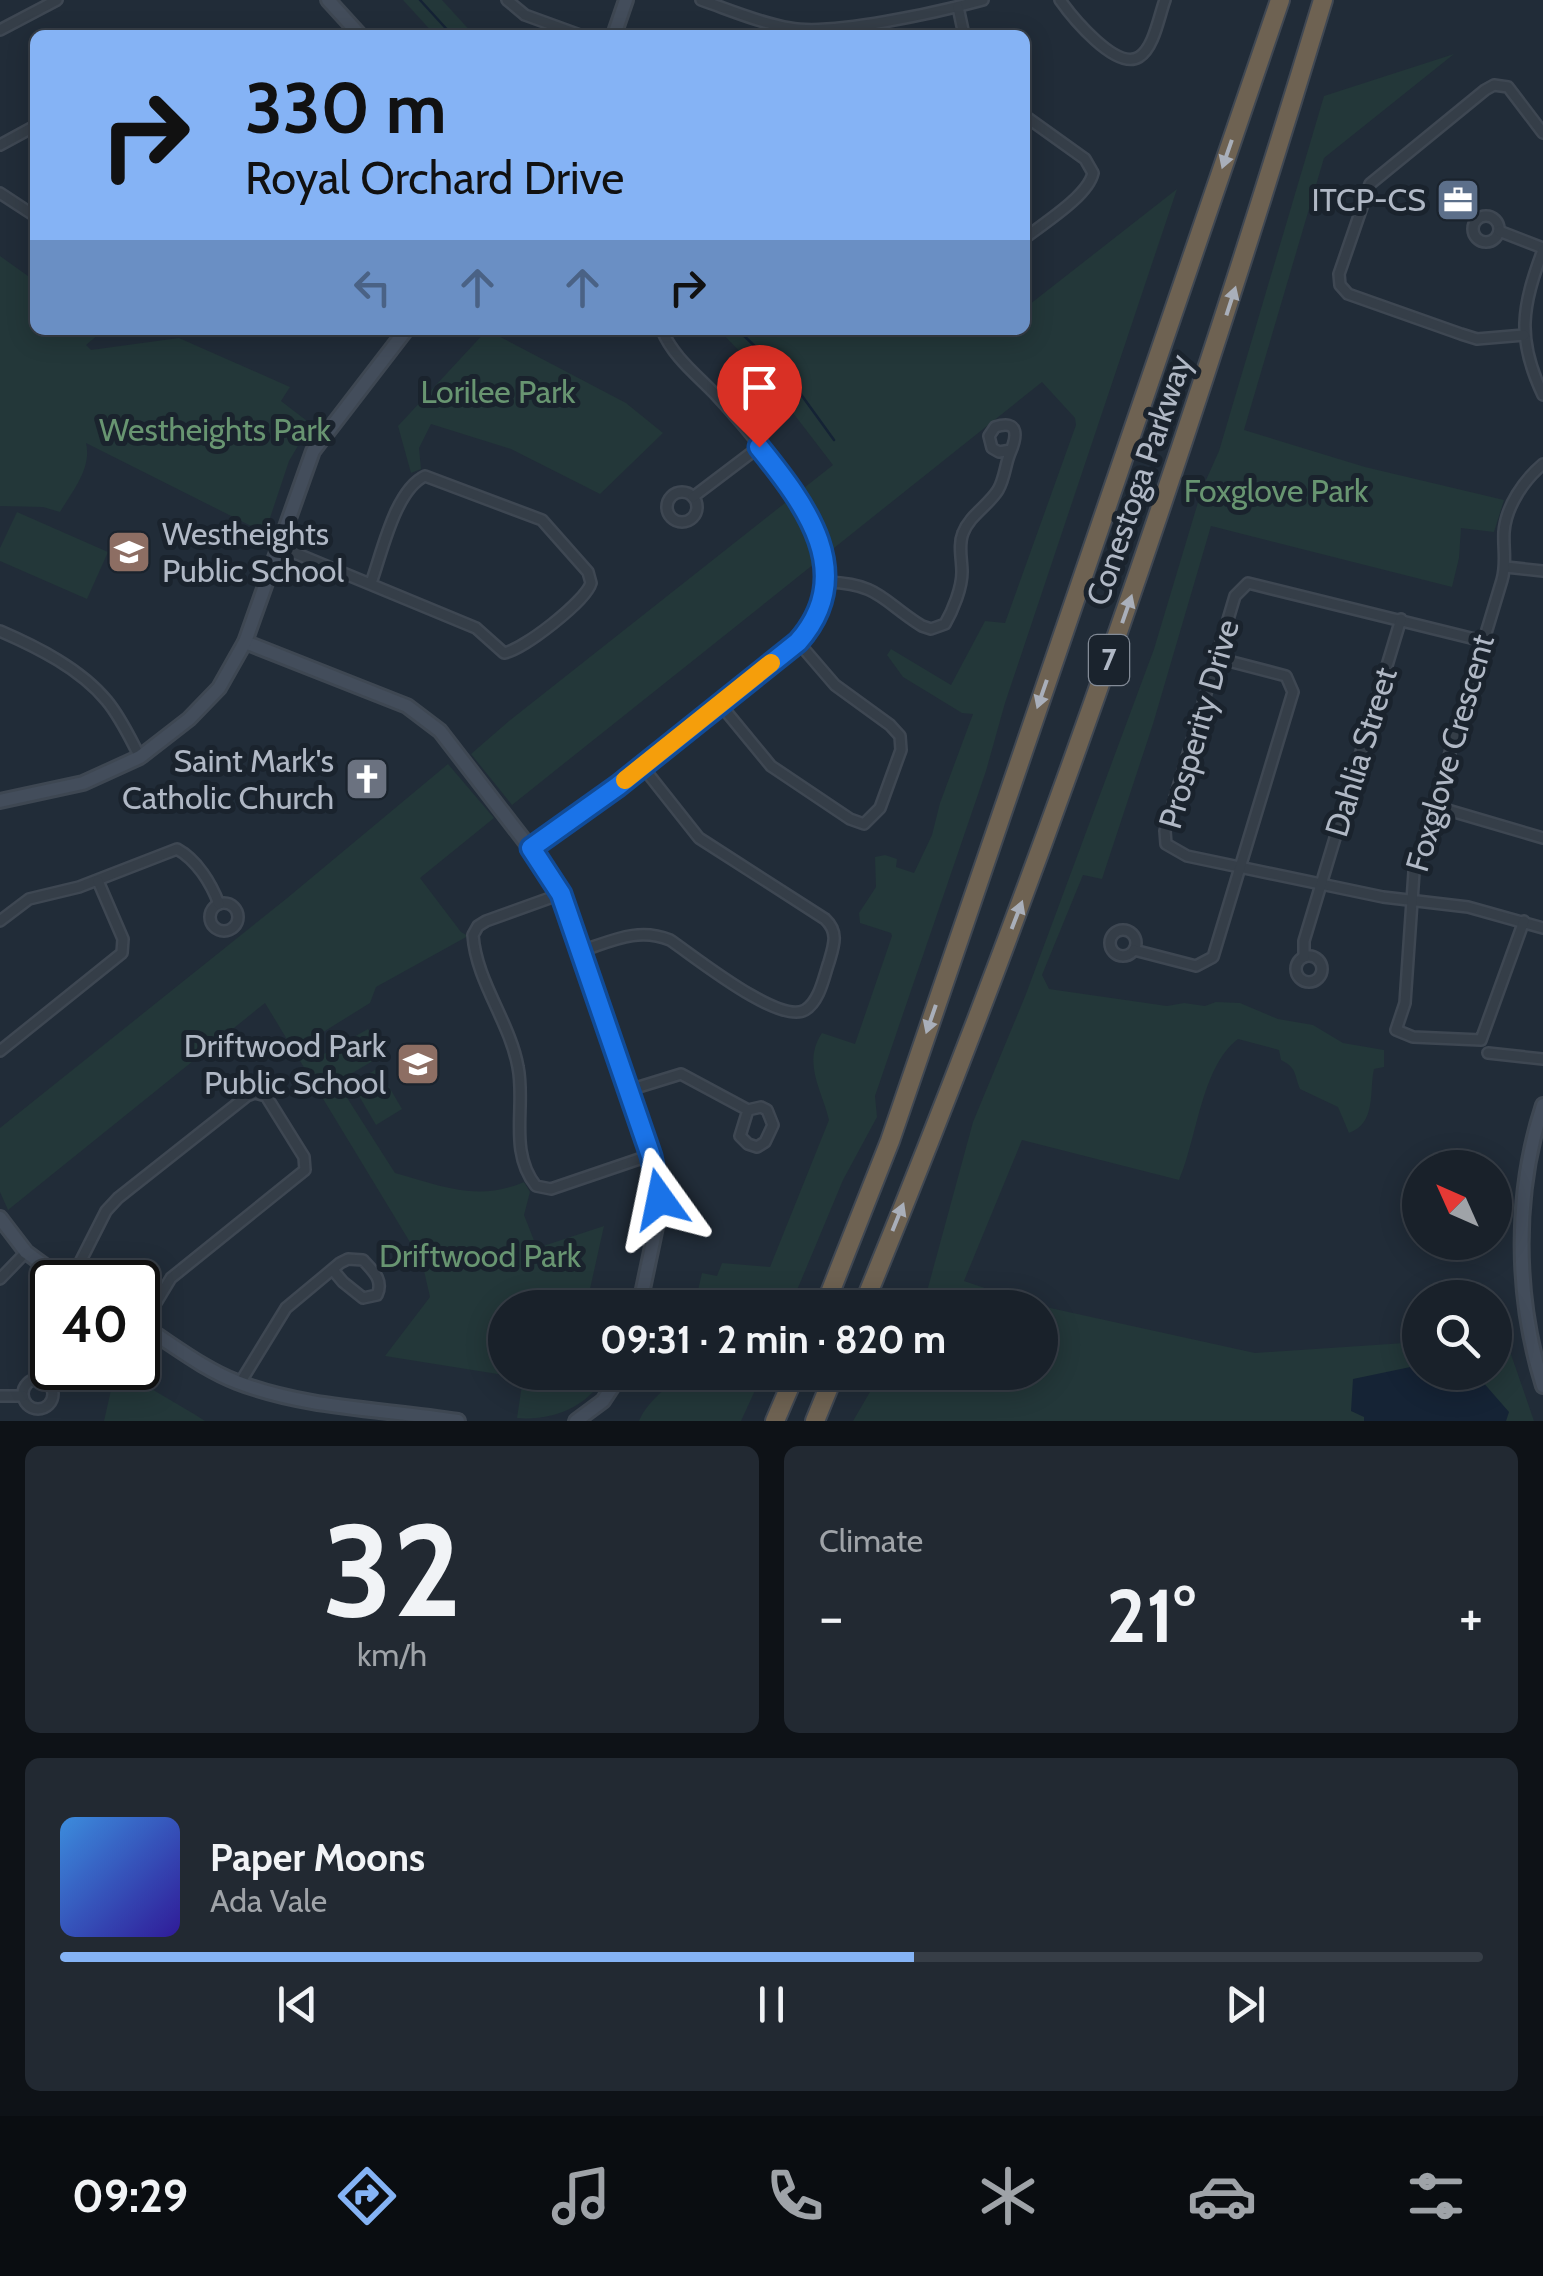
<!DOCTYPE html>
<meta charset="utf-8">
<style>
body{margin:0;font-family:Cabin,sans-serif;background:#222932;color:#f1f3f6;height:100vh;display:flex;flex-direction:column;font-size:38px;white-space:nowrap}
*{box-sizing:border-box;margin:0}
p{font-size:32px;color:#9fa3a8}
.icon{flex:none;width:55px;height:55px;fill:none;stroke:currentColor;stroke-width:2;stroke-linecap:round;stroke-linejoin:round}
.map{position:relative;height:1421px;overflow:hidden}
.side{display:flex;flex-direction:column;gap:25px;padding:25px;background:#0e1217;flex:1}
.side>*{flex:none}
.hud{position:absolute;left:30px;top:30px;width:1000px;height:305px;border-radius:15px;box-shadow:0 5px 25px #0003,0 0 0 2px #373e47;background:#85b3f5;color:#111;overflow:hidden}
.needle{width:65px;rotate:315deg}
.buttons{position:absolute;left:1402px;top:1150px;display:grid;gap:20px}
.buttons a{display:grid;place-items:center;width:110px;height:110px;border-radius:50%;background:#19212a;box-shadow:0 5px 25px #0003,0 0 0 2px #373e47;font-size:50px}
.speed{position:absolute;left:30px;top:1260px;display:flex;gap:20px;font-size:50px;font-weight:700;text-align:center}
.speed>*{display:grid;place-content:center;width:130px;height:130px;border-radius:50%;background:#19212a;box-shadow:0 5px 25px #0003,0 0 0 2px #373e47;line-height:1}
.speed .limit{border:5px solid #111;border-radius:15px;background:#fff;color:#111}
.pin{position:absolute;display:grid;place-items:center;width:85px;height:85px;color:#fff;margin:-102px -42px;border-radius:50% 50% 50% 0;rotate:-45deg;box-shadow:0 0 10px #0007}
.pin .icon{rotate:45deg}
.me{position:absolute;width:110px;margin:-55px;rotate:348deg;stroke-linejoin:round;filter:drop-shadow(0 0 8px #0008)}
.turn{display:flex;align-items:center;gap:35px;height:210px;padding:0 50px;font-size:45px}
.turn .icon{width:130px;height:130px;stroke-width:2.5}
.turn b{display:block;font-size:70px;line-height:85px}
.lanes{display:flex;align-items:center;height:95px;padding:0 50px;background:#0003;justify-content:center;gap:50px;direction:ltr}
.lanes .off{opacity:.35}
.big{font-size:75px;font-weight:800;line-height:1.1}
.side .card{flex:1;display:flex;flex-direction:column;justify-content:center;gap:15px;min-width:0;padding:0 35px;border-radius:15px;background:#222932}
.side .dial{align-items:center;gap:0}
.dial b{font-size:130px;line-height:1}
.song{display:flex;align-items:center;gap:30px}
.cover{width:120px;height:120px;border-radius:15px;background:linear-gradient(135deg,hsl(210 70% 55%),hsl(250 70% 35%))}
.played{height:10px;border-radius:5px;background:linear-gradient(90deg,#85b3f5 60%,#373e47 60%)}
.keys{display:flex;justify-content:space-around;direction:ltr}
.heat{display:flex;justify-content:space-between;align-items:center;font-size:55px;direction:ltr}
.side .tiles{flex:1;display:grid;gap:25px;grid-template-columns:1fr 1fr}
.card:last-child{grid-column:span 2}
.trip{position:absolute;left:488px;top:1290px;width:570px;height:100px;border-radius:50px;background:#19212a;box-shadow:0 5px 25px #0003,0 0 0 2px #373e47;font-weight:800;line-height:100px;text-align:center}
.menu{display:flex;height:160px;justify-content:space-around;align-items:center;background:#0a0d11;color:#9fa3a8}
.menu .icon{width:70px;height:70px}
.menu .current{color:#85b3f5}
.menu b{font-size:45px;color:#f1f3f6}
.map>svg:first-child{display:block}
.green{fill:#233739}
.water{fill:#152335}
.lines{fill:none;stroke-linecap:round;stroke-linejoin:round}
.stream{stroke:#152335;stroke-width:2.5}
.street-casing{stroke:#3e4752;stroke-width:14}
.secondary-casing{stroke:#3e4752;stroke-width:18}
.highway-casing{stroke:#404853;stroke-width:22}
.street{stroke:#353e48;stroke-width:9}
.secondary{stroke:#434d5b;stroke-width:12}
.highway{stroke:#6e6252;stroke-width:18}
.oneway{fill:#a9afba}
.route-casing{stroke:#114b97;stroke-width:25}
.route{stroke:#1a73e8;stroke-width:18}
.slow{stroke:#f59e0b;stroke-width:18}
.labels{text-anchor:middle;stroke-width:10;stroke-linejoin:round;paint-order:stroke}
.shield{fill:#1a232d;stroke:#838b97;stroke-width:2.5}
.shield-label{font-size:30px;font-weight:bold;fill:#b0b8c5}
.poi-label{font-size:32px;fill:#b0b8c5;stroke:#1a232d;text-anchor:end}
.park-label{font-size:32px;fill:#689571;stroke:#1a232d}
.street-label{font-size:32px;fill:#b0b8c5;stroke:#1a232d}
</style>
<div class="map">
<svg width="1543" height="1421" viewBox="0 0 1543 1421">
<rect width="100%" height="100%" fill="#212c38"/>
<!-- green -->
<g class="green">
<path d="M403,0h39l32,35h-39z"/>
<path d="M1454,54l-130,104 -80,272 121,37 139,33 -10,32 -33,-4 -2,30 -7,29 -241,-61 -58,198 -51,155 -19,-4 -41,100 7,14 118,17 17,-3 21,3 11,-4 24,1 38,16 35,6 30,18 41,7v17l-10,2c-5,21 3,54 -25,64l-11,-26 -38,-18c-6,-15 -3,-21 -19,-29l-2,-10 -41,-11c-37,28 -41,101 -59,141l-157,-40 -58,141 68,23 223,49 165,-11v30h75v-34l10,-1 29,84h-681l28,-48 159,-1v-64l-122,-1 8,-12 47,-173 53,-128 128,-345 48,-160 17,-38 105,-355z"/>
<path d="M1177,189l-172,514 -19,68 -111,325 2,21 -34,63 -53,127h-96l8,-34 15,3 5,-13 48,4 59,-147c-7,-30 -27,-57 -7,-87l33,11 37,-108 -1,-3 -31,-10 -1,-10 17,-26 -1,-30 10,-2 12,4 -1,8 18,6 18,-38 8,-32 33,-89 -11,-1 -59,-36 -16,-22 4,-6 60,36 34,-64 20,2 71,-198 -1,-7 -33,-36 -530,423 -41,-51 38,-33 324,-256 -63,-82 -51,-53h306v-22z"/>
<path d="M0,256l35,25v49h61l3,4 -13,11 5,5 88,-12 111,49 -9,14 30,23 -22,37 -24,72 -179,-90c6,25 -13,47 -26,69l-17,-5 -43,-1z"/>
<path d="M487,330l139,73 37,30 -63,61 -89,-45 -80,-25 -12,24 2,21 -10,4 -13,-47z"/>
<path d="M17,512l91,40 -21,47 -87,-38v-13z"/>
<path d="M448,764l46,54 -74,60 41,54 7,4 -92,51 -6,16 -58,36 10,16 46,-26 15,26 -46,27 58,91c47,13 82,29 129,9l6,10 -6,23 13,33 67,-22 -18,81 -81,1v64l102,1c-18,33 -52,48 -90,45l6,-40 -138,-22 45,-59 -8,-35 -157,-259 -257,207 -8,-18v-64l286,-229z"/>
<path d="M378,1068l24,41 -26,16 -24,-41z"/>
<path d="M116,1368l78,46 11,7h-101z"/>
<path d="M675,1373l1,-1 87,1 -22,48h-102c10,-23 28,-29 36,-48z"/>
</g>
<!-- water -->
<path class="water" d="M1420,1365v7l55,1 34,39 -3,9h-142v-4l-13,-6 2,-32z"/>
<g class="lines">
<!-- stream -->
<g class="stream">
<path d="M420,0l32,35"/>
<path d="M738,330l54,52 42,58"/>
</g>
<defs>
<g id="street">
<path d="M507,0l18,15 55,20"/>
<path d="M701,0c29,10 59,23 89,28 43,8 149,-16 193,-28"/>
<path d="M1060,0c12,17 56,71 79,57 15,-9 20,-41 26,-57"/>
<path d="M958,7l6,28"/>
<path d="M0,30l57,-30"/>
<path d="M1025,116l60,43 8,14c-5,23 -49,50 -68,65"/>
<path d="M0,145l35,-19"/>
<path d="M0,193l35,23"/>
<circle cx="1486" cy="229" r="13"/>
<path d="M1499,231l44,17"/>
<path d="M1543,250c-21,57 -27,88 0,145"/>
<path d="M1524,335l-47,4 -16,-5 -113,-40 -8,-9 -1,-11 31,-90 115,-94 9,-5 14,2 35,46"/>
<circle cx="682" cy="507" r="15"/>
<path d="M693,497l66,-50"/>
<path d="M278,546l198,82 28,25c19,-3 82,-52 87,-70l-3,-11 -46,-52 -117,-44c-30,14 -43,77 -54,107"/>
<path d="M1506,567l37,4"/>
<path d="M828,582c52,2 54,19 94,44l9,3 14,-5c8,-14 17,-36 17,-52 0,-13 -4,-27 1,-39 7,-18 25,-27 35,-43 7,-12 7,-25 12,-37 7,-16 10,-34 -15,-26l-6,9 3,12 7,4 12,-2"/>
<path d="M0,631c37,16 81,38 107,70 14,17 23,37 33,56"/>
<path d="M1483,641l-235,-58 -13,13 -70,235 1,13 21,12 196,41 85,10 75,21"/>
<path d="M720,704l51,62 79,53 14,5 16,-16 21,-58 -1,-14 -10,-11 -55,-40 -37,-43"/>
<path d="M1434,806l109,32"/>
<path d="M531,848l87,-62 180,-144c15,-17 30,-39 29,-62 -1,-59 -72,-143 -111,-185 -19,-20 -43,-38 -54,-65"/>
<path d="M561,894l-75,27 -8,5 -5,9c3,46 37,87 45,132 8,39 -10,84 18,119l15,3 100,-34"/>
<circle cx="224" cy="917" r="14"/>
<path d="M0,921l29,-22 50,-12 98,-38c20,11 34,34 42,55"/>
<path d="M1524,921l-43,119 -68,-3 -17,-7 9,-27 9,-131 88,-292c5,-17 1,-31 2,-48 2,-26 20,-52 39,-68"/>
<circle cx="1123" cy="943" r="13"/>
<path d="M1134,950l62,16 17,-9 80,-265 -7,-16 -69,-18"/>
<path d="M581,951c31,-10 57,-24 89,-11 24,16 109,85 135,70 15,-9 19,-34 24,-48 5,-17 10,-30 -4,-43l-126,-81 -57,-72"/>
<circle cx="1309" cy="969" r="13"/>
<path d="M1304,957v-16l97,-322"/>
<path d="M0,1051l122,-98 1,-14 -25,-58"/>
<path d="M1488,1053l55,6"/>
<path d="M629,1090l52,-16 67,36 13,-3 6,3 6,15 -8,17 -8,5 -9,-3 -8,-8 8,-26"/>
<path d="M0,1279l26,-27"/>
<path d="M70,1282l36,-71 12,-13 129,-102 8,-3 11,3 38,61 1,13 -134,108 -29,48"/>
<circle cx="38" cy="1394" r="15"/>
<path d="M240,1383l46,-75 54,-45 8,-4 15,1c10,11 21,20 14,35l-14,3 -20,-16 -10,-12"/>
<path d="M0,1396h23"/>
</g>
<g id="secondary">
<path d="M328,0l32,35"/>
<path d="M614,35l12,-35"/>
<path d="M245,642l162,64 33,25 114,148 102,291 3,43 -20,95"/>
<path d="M0,801l83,-18 57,-26 49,-38 30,-31 26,-46 68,-191 93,-121"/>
<path d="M1543,1105c-29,89 -28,191 0,281"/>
<path d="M0,1218l26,34 41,30"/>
<path d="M138,1323c33,20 63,45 99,59 69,27 148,27 221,39"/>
<path d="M576,1421l27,-20 19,-29"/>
</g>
<g id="highway">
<path d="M824,1308l66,-167 390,-1141"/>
<path d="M862,1308c177,-428 327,-865 461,-1308"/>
<path d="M775,1421l21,-49"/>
<path d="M815,1421l20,-49"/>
</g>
</defs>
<!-- street casing -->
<use href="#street" class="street-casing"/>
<!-- secondary casing -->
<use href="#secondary" class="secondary-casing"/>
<!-- highway casing -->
<use href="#highway" class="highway-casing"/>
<!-- street -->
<use href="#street" class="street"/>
<!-- secondary -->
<use href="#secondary" class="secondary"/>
<!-- highway -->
<use href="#highway" class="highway"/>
</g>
<!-- one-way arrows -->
<defs><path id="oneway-solid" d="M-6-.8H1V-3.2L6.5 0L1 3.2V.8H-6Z" transform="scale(2.5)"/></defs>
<g class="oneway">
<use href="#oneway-solid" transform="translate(1227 154) rotate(109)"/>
<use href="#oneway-solid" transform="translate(1231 301) rotate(-72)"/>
<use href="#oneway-solid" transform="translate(1127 609) rotate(-71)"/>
<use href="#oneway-solid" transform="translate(1042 694) rotate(109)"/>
<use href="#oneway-solid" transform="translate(1017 915) rotate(-69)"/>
<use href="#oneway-solid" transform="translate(931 1019) rotate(109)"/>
<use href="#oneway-solid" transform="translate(898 1217) rotate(-68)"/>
</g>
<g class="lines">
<defs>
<path id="route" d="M660,1199l-9,-43 -90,-262 -30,-46 87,-62 180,-144c60,-68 8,-137 -39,-195"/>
</defs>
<!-- route casing -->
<use href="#route" class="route-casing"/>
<!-- route -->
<use href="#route" class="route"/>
<!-- slow -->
<path class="slow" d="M625,780l146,-117"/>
</g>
<!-- icons -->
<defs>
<symbol id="office-square" viewBox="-11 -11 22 22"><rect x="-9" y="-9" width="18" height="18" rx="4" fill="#5c6f8a" stroke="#1a232d"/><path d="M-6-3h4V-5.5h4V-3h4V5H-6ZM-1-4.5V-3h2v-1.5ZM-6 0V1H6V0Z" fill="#fff"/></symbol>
<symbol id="school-square" viewBox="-11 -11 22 22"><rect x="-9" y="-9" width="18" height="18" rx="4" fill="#8d6e63" stroke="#1a232d"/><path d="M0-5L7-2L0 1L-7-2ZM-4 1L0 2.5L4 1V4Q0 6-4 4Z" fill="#fff"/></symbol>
<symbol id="church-square" viewBox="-11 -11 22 22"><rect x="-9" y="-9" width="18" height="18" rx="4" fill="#6b7280" stroke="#1a232d"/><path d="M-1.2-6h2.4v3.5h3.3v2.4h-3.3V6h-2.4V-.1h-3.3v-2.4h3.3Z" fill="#fff"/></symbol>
</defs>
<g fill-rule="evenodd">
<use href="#office-square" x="1433" y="175" width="50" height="50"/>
<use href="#school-square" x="104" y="527" width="50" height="50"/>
<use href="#church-square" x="342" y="754" width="50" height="50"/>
<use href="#school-square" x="393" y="1039" width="50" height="50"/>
</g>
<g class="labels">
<!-- shield labels -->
<rect class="shield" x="1089" y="635" width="40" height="50" rx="8"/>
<g class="shield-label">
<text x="1109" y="670">7</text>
</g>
<!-- poi labels -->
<g class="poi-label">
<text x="1426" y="211">ITCP-CS</text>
<text x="162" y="545" text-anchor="start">Westheights<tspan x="162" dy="37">Public School</tspan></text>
<text x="334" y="772">Saint Mark's<tspan x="334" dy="37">Catholic Church</tspan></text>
<text x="386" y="1057">Driftwood Park<tspan x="386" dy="37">Public School</tspan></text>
</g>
<!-- park labels -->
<g class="park-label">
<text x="498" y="403">Lorilee Park</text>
<text x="215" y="441">Westheights Park</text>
<text x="1276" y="502">Foxglove Park</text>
<text x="480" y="1267">Driftwood Park</text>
</g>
<!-- street labels -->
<g class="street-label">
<text transform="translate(1139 480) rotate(-71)" y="11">Conestoga Parkway</text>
<text transform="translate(1199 724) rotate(-74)" y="11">Prosperity Drive</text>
<text transform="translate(1361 752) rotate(-73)" y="11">Dahlia Street</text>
<text transform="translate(1450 753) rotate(-74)" y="11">Foxglove Crescent</text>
</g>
</g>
</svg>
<div class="buttons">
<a><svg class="needle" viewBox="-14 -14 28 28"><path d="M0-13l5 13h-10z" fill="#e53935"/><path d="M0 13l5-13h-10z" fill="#9fa3a8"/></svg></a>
<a><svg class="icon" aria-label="search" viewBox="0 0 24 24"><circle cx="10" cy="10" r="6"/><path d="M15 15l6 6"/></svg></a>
</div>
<div class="speed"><div class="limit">40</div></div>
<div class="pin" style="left:759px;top:447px;background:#d93025"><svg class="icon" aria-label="arrive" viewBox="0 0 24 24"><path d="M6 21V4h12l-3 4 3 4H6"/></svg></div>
<svg class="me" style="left:660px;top:1199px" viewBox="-20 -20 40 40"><path d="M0-17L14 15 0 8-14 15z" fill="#1a73e8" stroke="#fff" stroke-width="4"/></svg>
<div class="trip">09:31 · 2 min · 820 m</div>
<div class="hud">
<div class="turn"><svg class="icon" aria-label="right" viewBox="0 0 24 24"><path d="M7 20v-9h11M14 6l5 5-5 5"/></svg><div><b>330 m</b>Royal Orchard Drive</div></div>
<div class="lanes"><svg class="icon off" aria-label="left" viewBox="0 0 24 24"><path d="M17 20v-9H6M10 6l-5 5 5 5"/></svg><svg class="icon off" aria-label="ahead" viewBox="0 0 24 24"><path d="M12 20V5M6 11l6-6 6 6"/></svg><svg class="icon off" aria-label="ahead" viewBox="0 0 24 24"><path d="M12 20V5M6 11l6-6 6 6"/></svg><svg class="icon" aria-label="right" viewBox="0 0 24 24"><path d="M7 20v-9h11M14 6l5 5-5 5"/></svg></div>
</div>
</div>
<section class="side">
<div class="tiles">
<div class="card dial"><b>32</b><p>km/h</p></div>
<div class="card"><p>Climate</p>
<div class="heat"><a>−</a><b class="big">21°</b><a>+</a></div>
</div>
<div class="card">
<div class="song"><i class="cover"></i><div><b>Paper Moons</b><p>Ada Vale</p></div></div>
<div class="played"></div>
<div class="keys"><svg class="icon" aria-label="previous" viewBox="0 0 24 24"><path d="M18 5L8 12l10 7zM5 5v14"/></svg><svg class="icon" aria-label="pause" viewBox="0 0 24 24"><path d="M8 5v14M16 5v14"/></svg><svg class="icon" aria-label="next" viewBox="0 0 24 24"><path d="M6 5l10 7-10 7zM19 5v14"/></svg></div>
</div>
</div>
</section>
<nav class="menu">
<b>09:29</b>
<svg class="icon current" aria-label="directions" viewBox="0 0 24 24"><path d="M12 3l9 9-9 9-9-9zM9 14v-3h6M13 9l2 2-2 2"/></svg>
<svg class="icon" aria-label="music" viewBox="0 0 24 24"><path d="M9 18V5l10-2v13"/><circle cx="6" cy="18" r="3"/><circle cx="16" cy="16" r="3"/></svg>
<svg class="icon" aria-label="phone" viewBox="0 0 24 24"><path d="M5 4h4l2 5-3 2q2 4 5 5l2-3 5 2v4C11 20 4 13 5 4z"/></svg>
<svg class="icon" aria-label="climate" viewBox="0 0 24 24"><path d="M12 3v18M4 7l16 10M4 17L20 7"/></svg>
<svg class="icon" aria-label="car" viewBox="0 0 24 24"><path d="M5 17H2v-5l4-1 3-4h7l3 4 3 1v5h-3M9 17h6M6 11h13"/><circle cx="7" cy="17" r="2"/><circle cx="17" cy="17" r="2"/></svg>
<svg class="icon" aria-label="filters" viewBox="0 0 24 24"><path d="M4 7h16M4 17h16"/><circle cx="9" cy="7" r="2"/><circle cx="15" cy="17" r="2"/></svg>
</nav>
